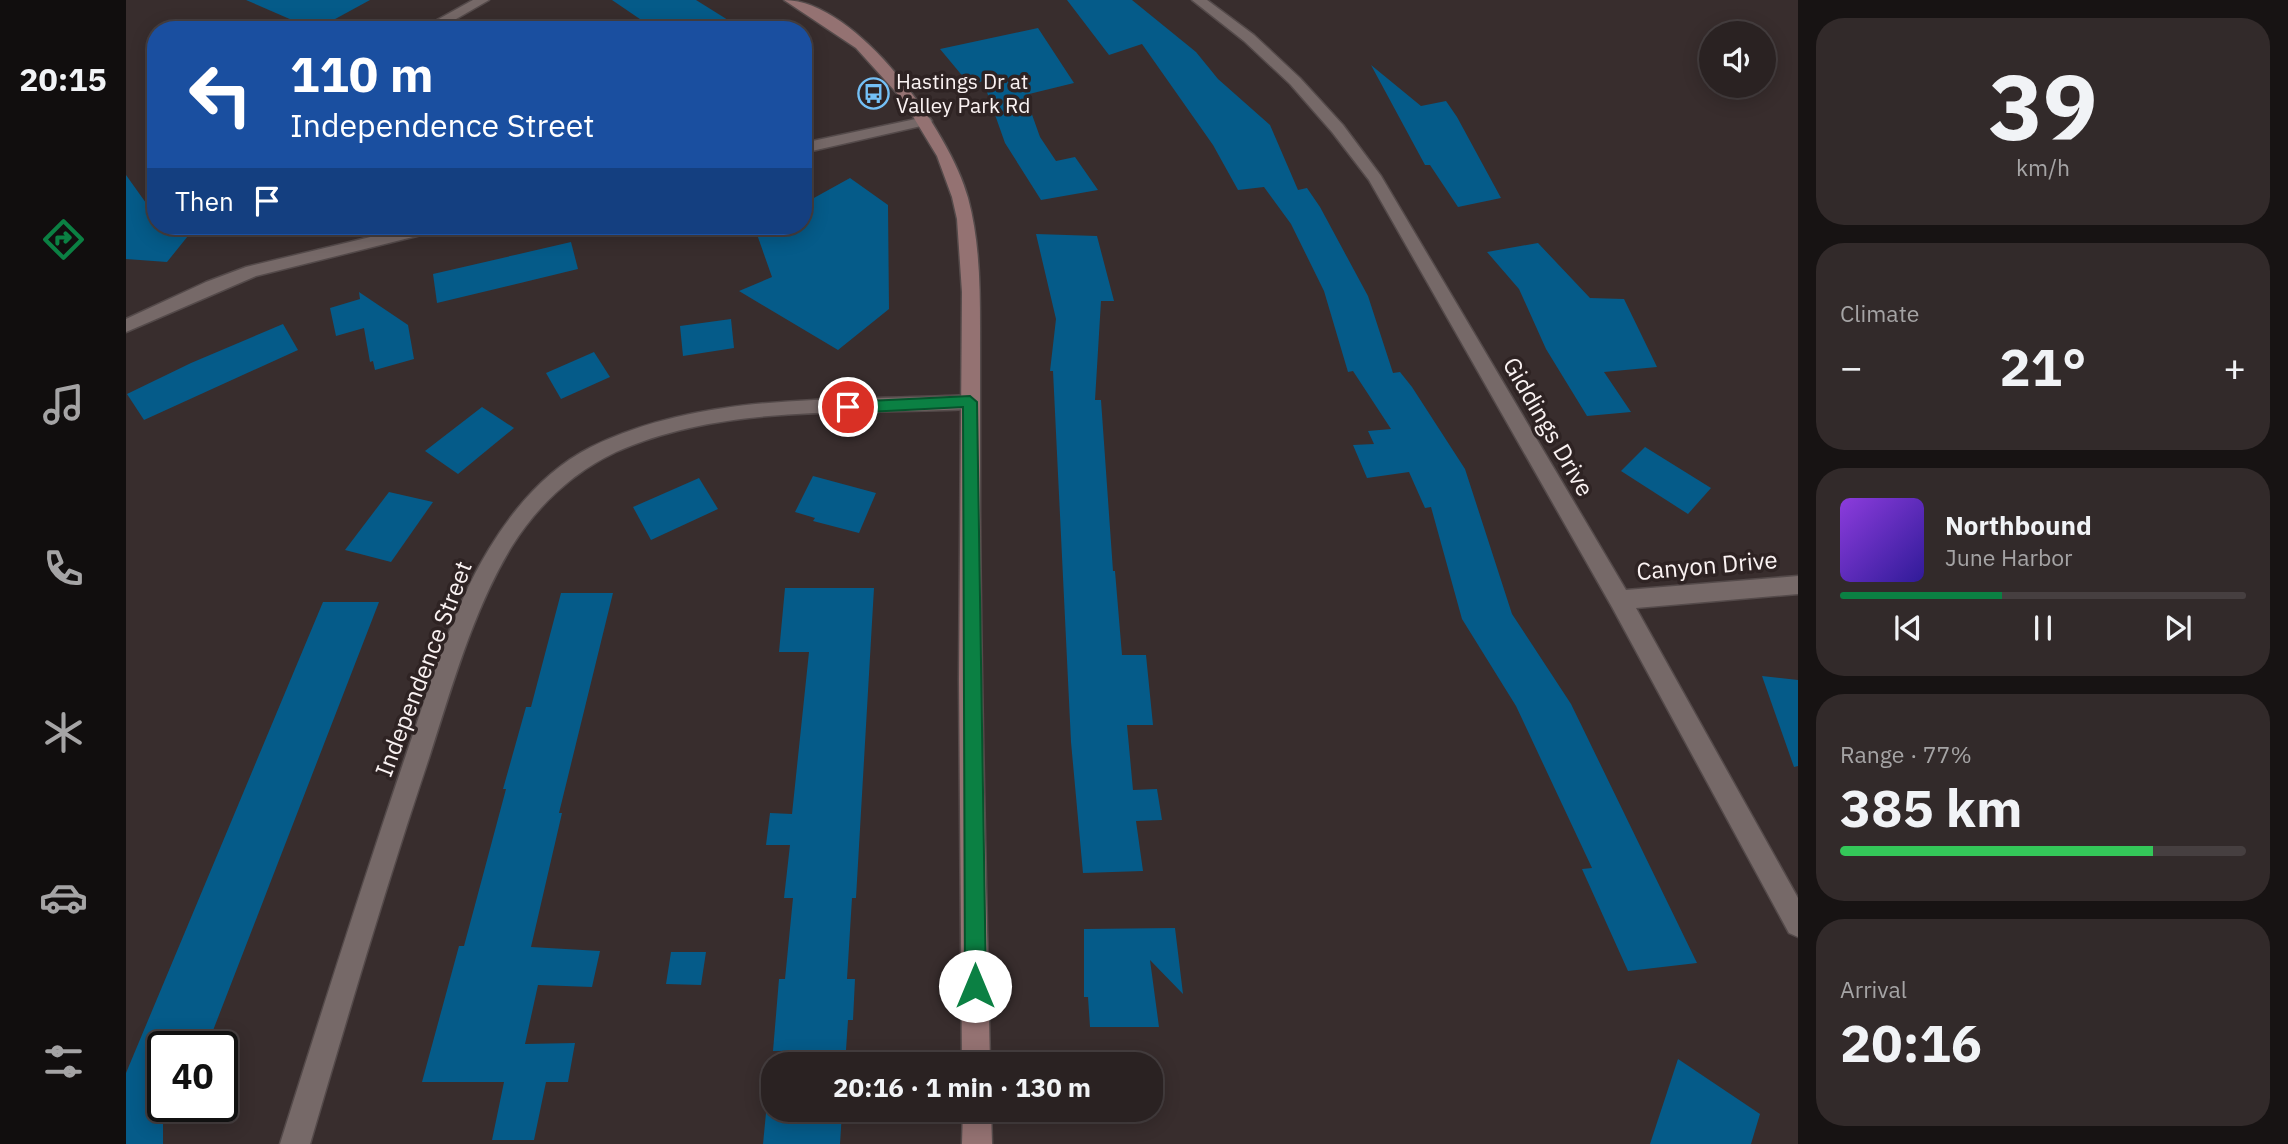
<!DOCTYPE html>
<meta charset="utf-8">
<style>
body{margin:0;font-family:"IBM Plex Sans",sans-serif;background:#322a2a;color:#f1f3f6;height:100vh;display:flex;flex-direction:column;font-size:26px;white-space:nowrap}
*{box-sizing:border-box;margin:0}
p{font-size:23px;color:#a5a4a5}
.icon{flex:none;width:38px;height:38px;fill:none;stroke:currentColor;stroke-width:2;stroke-linecap:round;stroke-linejoin:round}
.map{position:relative;flex:1;overflow:hidden}
.panel{display:flex;flex-direction:column;gap:18px;padding:18px;background:#171313;width:490px}
.panel>*{flex:none}
.guide{position:absolute;left:21px;top:21px;width:665px;height:214px;border-radius:28px;box-shadow:0 4px 18px #0003,0 0 0 2px #463f40;background:#1a4fa0;color:#fff;overflow:hidden}
.fabs{position:absolute;left:1573px;top:21px;display:grid;gap:14px}
.fabs a{display:grid;place-items:center;width:77px;height:77px;border-radius:50%;background:#2a2222;box-shadow:0 4px 18px #0003,0 0 0 2px #463f40;font-size:35px}
.speed{position:absolute;left:21px;top:1031px;display:flex;gap:14px;font-size:35px;font-weight:700;text-align:center}
.speed>*{display:grid;place-content:center;width:91px;height:91px;border-radius:50%;background:#2a2222;box-shadow:0 4px 18px #0003,0 0 0 2px #463f40;line-height:1}
.speed .limit{border:4px solid #111;border-radius:10px;background:#fff;color:#111}
.pin{position:absolute;display:grid;place-items:center;width:60px;height:60px;color:#fff;margin:-30px;border:4px solid #fff;border-radius:50%;box-shadow:0 2px 7px #0007}
.me{position:absolute;width:77px;margin:-38px;rotate:0deg;stroke-linejoin:round;filter:drop-shadow(0 0 5px #0008)}
.turn{display:flex;align-items:center;gap:24px;height:147px;padding:0 28px;font-size:32px}
.turn .icon{width:91px;height:91px;stroke-width:2.5}
.turn b{display:block;font-size:49px;line-height:60px}
.then{display:flex;align-items:center;height:66px;padding:0 28px;background:#0003;gap:14px;font-size:26px}
.big{font-size:52px;font-weight:700;line-height:1.1}
.panel .card{flex:1;display:flex;flex-direction:column;justify-content:center;gap:10px;min-width:0;padding:0 24px;border-radius:28px;background:#322a2a}
.panel .dial{align-items:center;gap:0}
.dial b{font-size:91px;line-height:1}
.song{display:flex;align-items:center;gap:21px}
.cover{width:84px;height:84px;border-radius:10px;background:linear-gradient(135deg,hsl(270 70% 55%),hsl(250 70% 35%))}
.played{height:7px;border-radius:4px;background:linear-gradient(90deg,#0b8043 40%,#463f40 40%)}
.keys{display:flex;justify-content:space-around;direction:ltr}
.heat{display:flex;justify-content:space-between;align-items:center;font-size:38px;direction:ltr}
.charge{height:10px;border-radius:5px;background:linear-gradient(90deg,#34c759 77%,#463f40 0)}
.trip{position:absolute;left:635px;top:1052px;width:402px;height:70px;border-radius:28px;background:#2a2222;box-shadow:0 4px 18px #0003,0 0 0 2px #463f40;font-weight:700;line-height:70px;text-align:center}
main{display:flex;flex:1;min-height:0}
.tab-bar{display:flex;flex-direction:column;width:126px;justify-content:space-around;align-items:center;background:#110e0e;color:#a5a4a5}
.tab-bar .icon{width:49px;height:49px}
.tab-bar .active{color:#0b8043}
.tab-bar b{font-size:32px;color:#f1f3f6}
.map>svg:first-child{display:block}
.building{fill:#055b89}
.lines{fill:none;stroke-linecap:round;stroke-linejoin:round}
.street-casing{stroke:#544a4a;stroke-width:3}
.secondary-casing{stroke:#544a4a;stroke-width:3}
.street{fill:#766968;fill-rule:evenodd}
.secondary{fill:#947272;fill-rule:evenodd}
.route{fill:#0b8043;stroke:#07532c;stroke-width:2}
.labels{text-anchor:middle;stroke-width:7;stroke-linejoin:round;paint-order:stroke}
.far-poi-label{font-size:21px;fill:#faf2f2;stroke:#2e2323;text-anchor:start}
.street-label{font-size:24px;fill:#faf2f2;stroke:#2e2323}
</style>
<main>
<nav class="tab-bar">
<b>20:15</b>
<svg class="icon active" aria-label="directions" viewBox="0 0 24 24"><path d="M12 3l9 9-9 9-9-9zM9 14v-3h6M13 9l2 2-2 2"/></svg>
<svg class="icon" aria-label="music" viewBox="0 0 24 24"><path d="M9 18V5l10-2v13"/><circle cx="6" cy="18" r="3"/><circle cx="16" cy="16" r="3"/></svg>
<svg class="icon" aria-label="phone" viewBox="0 0 24 24"><path d="M5 4h4l2 5-3 2q2 4 5 5l2-3 5 2v4C11 20 4 13 5 4z"/></svg>
<svg class="icon" aria-label="climate" viewBox="0 0 24 24"><path d="M12 3v18M4 7l16 10M4 17L20 7"/></svg>
<svg class="icon" aria-label="car" viewBox="0 0 24 24"><path d="M5 17H2v-5l4-1 3-4h7l3 4 3 1v5h-3M9 17h6M6 11h13"/><circle cx="7" cy="17" r="2"/><circle cx="17" cy="17" r="2"/></svg>
<svg class="icon" aria-label="filters" viewBox="0 0 24 24"><path d="M4 7h16M4 17h16"/><circle cx="9" cy="7" r="2"/><circle cx="15" cy="17" r="2"/></svg>
</nav>
<div class="map">
<svg width="1672" height="1144" viewBox="0 0 1672 1144">
<rect width="100%" height="100%" fill="#382d2d"/>
<!-- building -->
<g class="building">
<path d="M120,0h124l-55,30z"/>
<path d="M486,0h84l48,30h-88z"/>
<path d="M941,0h65l64,52 22,27 52,46 28,65 9,-2 13,19 48,89 25,77 7,-1 12,15 53,82 47,145 59,90 126,259 -69,8 -46,-102 10,-1 -76,-162 -54,-87 -31,-112 -6,1 -16,-36 -42,6 -14,-33 21,-1 -6,-13 23,-2 -38,-58 -5,1 -24,-81 -33,-67 -27,-37 -26,3 -25,-45 -71,-101 -33,11z"/>
<path d="M912,28l36,55 -49,12 15,42 16,24 19,-4 23,33 -57,10 -36,-57 -22,-62 -13,4 -30,-36z"/>
<path d="M1245,65l50,41 25,-5 11,16 44,81 -43,9 -28,-42h-5z"/>
<path d="M0,175l30,42v9h40l-29,36 -41,-3z"/>
<path d="M724,178l38,27 1,104 -51,41 -99,-59 33,-14 -18,-51h49v-22z"/>
<path d="M910,234l61,2 17,65h-13l-6,99h6l12,171h2l7,84h24l7,70h-26l6,65 24,-1 5,31 -26,1 7,50 -60,2 -12,-131 -18,-371h-3l6,-52z"/>
<path d="M445,242l7,27 -141,34 -4,-29z"/>
<path d="M1412,243l52,55 34,1 33,68 -53,5 27,40 -44,4 -41,-67 -27,-60 -32,-37z"/>
<path d="M233,292l49,33 6,34 -39,11 -2,-9 -3,1 -6,-34 -28,8 -6,-28 30,-9z"/>
<path d="M605,319l3,29 -51,8 -3,-30z"/>
<path d="M157,324l15,26 -154,70 -17,-26 64,-31z"/>
<path d="M468,352l16,25 -49,22 -15,-26z"/>
<path d="M356,407l32,21 -56,46 -33,-23z"/>
<path d="M1519,447l66,41 -23,26 -67,-43z"/>
<path d="M687,476l63,17 -17,40 -46,-12 2,-3 -20,-6z"/>
<path d="M573,478l19,31 -67,31 -18,-33z"/>
<path d="M263,492l44,10 -42,60 -46,-12z"/>
<path d="M659,588h89l-18,310h-4l-5,81h8l-2,41h-5l-2,30 -73,1 6,-72h6l8,-81h-9l6,-53h-24l4,-32 22,1 17,-162h-30z"/>
<path d="M435,593h52l-54,220h3l-31,134 69,4 -8,36 -54,-2 -13,59 50,-1 -7,39h-22l-12,58h-42l12,-58h-82l37,-136h5l42,-157h-3l23,-82h5z"/>
<path d="M197,602h56l-172,444h-44v98h-37v-71z"/>
<path d="M1636,676l36,4v86l-4,1z"/>
<path d="M1049,928l8,66 -33,-34 9,67h-69l-2,-30h-4v-68z"/>
<path d="M545,952h35l-5,33 -35,-1z"/>
<path d="M1552,1059l82,55 -9,30h-101z"/>
<path d="M716,1112l-2,32h-77l3,-31z"/>
</g>
<g class="lines">
<defs>
<g id="street">
<path d="M347,0h16l-52,30h-18z"/>
<path d="M1066,0h15l47,35 46,43 43,47 38,51 245,414 172,-14v18l-162,14 162,290v39l-9,-4 -177,-326 -243,-427 -37,-48 -42,-48 -46,-43z"/>
<path d="M799,117l5,1 2,3 -2,3 -127,29v-10z"/>
<path d="M290,226h29l-8,5 -181,45 -130,56v-13l80,-37 40,-15z"/>
<path d="M844,395l7,2 2,5 -2,5 -7,2c-117,6 -245,-6 -354,43 -43,20 -79,54 -104,94 -39,64 -60,141 -83,212 -43,128 -81,257 -119,386h-30c41,-130 82,-260 126,-389 24,-69 45,-144 83,-206 25,-41 58,-80 102,-102 117,-57 252,-45 379,-52z"/>
</g>
<g id="secondary">
<path d="M658,0c73,0 167,133 184,198 13,48 12,100 12,149 0,54 0,108 0,162 1,185 6,370 10,555h-28l-3,-385 3,-387 -5,-73 -5,-22 -15,-41 -34,-56 -47,-52z"/>
<path d="M837,1110h28l1,34h-30z"/>
</g>
</defs>
<!-- street casing -->
<use href="#street" class="street-casing"/>
<!-- secondary casing -->
<use href="#secondary" class="secondary-casing"/>
<!-- street -->
<use href="#street" class="street"/>
<!-- secondary -->
<use href="#secondary" class="secondary"/>
</g>
<!-- route -->
<path class="route" d="M844,396l7,6 9,584 -3,7 -8,3 -7,-3 -3,-7 -2,-579 -115,6 -8,-6 8,-5z"/>
<!-- icons -->
<defs>
<symbol id="bus-ring" viewBox="-11 -11 22 22"><circle r="9.5" fill="#2e2323" stroke="#74c0f6" stroke-width="1.5"/><path d="M-5-6H5V4H4V6H2V4H-2V6H-4V4H-5ZM-3.5-4V0h7V-4ZM-3.5 1.2v1.5H-2V1.2ZM2 1.2v1.5H3.5V1.2Z" fill="#74c0f6"/></symbol>
</defs>
<g fill-rule="evenodd">
<use href="#bus-ring" x="730" y="76" width="35" height="35"/>
</g>
<g class="labels">
<!-- far-poi labels -->
<g class="far-poi-label">
<text x="770" y="89">Hastings Dr at<tspan x="770" dy="24">Valley Park Rd</tspan></text>
</g>
<!-- street labels -->
<g class="street-label">
<text transform="translate(1422 427) rotate(60)" y="8">Giddings Drive</text>
<text transform="translate(1581 566) rotate(-5)" y="8">Canyon Drive</text>
<text transform="translate(298 669) rotate(-69)" y="8">Independence Street</text>
</g>
</g>
</svg>
<div class="fabs">
<a><svg class="icon" aria-label="sound" viewBox="0 0 24 24"><path d="M4 9h4l5-4v14l-5-4H4zM17 9q2 3 0 6"/></svg></a>
</div>
<div class="speed"><div class="limit">40</div></div>
<div class="pin" style="left:722px;top:407px;background:#d93025"><svg class="icon" aria-label="arrive" viewBox="0 0 24 24"><path d="M6 21V4h12l-3 4 3 4H6"/></svg></div>
<svg class="me" style="left:849px;top:986px" viewBox="-20 -20 40 40"><circle r="19" fill="#fff"/><path d="M0-13L10 11 0 6-10 11z" fill="#0b8043"/></svg>
<div class="trip">20:16 · 1 min · 130 m</div>
<div class="guide">
<div class="turn"><svg class="icon" aria-label="left" viewBox="0 0 24 24"><path d="M17 20v-9H6M10 6l-5 5 5 5"/></svg><div><b>110 m</b>Independence Street</div></div>
<div class="then">Then<svg class="icon" aria-label="arrive" viewBox="0 0 24 24"><path d="M6 21V4h12l-3 4 3 4H6"/></svg></div>
</div>
</div>
<section class="panel">
<div class="card dial"><b>39</b><p>km/h</p></div>
<div class="card"><p>Climate</p>
<div class="heat"><a>−</a><b class="big">21°</b><a>+</a></div>
</div>
<div class="card">
<div class="song"><i class="cover"></i><div><b>Northbound</b><p>June Harbor</p></div></div>
<div class="played"></div>
<div class="keys"><svg class="icon" aria-label="previous" viewBox="0 0 24 24"><path d="M18 5L8 12l10 7zM5 5v14"/></svg><svg class="icon" aria-label="pause" viewBox="0 0 24 24"><path d="M8 5v14M16 5v14"/></svg><svg class="icon" aria-label="next" viewBox="0 0 24 24"><path d="M6 5l10 7-10 7zM19 5v14"/></svg></div>
</div>
<div class="card"><p>Range · 77%</p><b class="big">385 km</b><div class="charge"></div></div>
<div class="card"><p>Arrival</p><b class="big">20:16</b></div>
</section>
</main>
